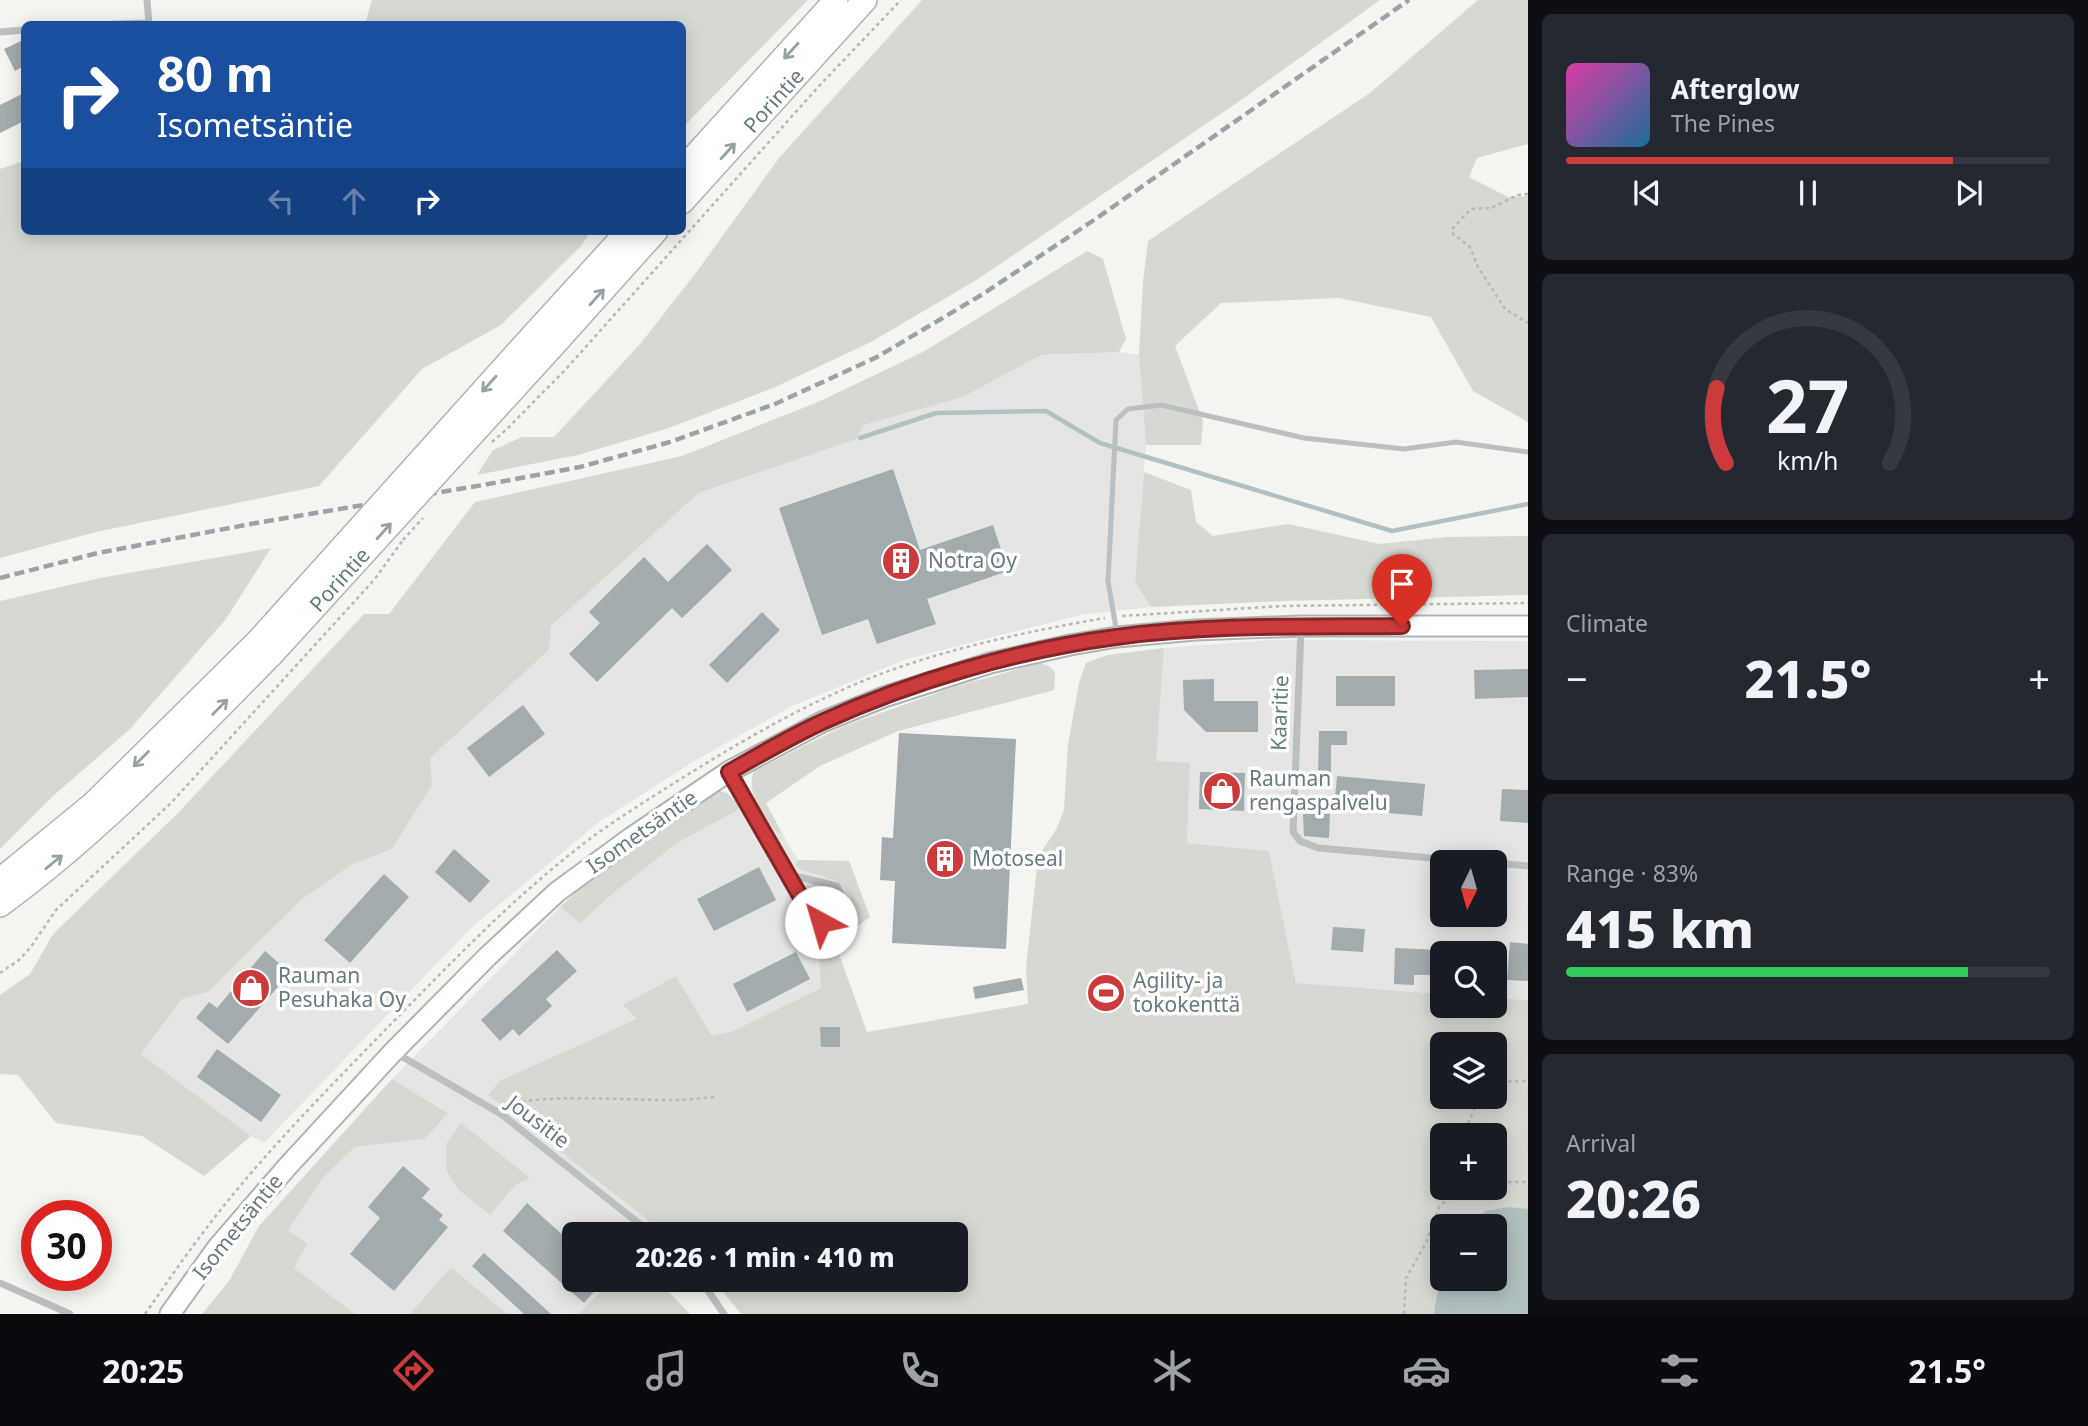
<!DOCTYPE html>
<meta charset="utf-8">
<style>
body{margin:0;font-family:"Noto Sans",sans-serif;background:#242831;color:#f1f3f6;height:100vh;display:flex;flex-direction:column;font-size:26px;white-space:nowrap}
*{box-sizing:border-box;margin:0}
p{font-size:23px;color:#9ea1a6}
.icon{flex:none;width:38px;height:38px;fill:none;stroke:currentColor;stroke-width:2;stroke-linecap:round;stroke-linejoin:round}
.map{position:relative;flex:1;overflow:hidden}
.details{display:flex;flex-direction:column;gap:14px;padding:14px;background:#0d0f14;width:560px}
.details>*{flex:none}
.banner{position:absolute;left:21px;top:21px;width:665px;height:214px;border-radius:10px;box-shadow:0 4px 18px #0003;background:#1a4fa0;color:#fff;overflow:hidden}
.needle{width:46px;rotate:185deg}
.buttons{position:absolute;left:1430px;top:850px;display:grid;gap:14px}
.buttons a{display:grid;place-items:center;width:77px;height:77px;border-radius:10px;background:#171b24;box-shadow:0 4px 18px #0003;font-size:35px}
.speed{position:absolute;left:21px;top:1200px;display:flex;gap:14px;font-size:35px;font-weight:700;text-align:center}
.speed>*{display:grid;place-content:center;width:91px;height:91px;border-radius:50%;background:#171b24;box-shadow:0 4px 18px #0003;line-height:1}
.speed .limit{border:10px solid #d22;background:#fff;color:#111}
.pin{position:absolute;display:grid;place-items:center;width:60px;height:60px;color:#fff;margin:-72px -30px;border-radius:50% 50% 50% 0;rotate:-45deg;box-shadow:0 0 7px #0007}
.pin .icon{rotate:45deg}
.me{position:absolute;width:77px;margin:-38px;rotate:321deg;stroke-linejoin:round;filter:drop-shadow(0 0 5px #0008)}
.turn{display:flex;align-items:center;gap:24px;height:147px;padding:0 21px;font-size:32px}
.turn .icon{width:91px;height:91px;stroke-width:2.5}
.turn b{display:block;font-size:49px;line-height:60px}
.lanes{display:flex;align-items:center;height:66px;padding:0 21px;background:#0003;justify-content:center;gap:35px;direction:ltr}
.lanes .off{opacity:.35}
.big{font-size:52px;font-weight:800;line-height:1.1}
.details .widget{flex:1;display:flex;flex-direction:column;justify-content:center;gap:10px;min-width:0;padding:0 24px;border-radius:10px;background:#242831}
.details .dial{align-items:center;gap:0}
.dial svg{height:182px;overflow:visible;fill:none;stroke:#363941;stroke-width:7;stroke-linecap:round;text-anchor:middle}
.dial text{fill:#f1f3f6;stroke:none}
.song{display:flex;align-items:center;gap:21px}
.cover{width:84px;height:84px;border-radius:10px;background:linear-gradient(135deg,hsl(320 70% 55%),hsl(200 70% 35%))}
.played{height:7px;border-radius:4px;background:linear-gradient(90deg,#cc3a3b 80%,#363941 80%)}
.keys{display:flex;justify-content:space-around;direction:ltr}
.heat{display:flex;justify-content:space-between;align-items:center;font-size:38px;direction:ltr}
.charge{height:10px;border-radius:5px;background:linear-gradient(90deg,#34c759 83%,#363941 0)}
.trip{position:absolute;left:562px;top:1222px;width:406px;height:70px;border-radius:10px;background:#171b24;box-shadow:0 4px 18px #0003;font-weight:800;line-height:70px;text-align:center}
.tabs{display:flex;height:112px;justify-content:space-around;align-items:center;background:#090b0e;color:#9ea1a6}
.tabs .icon{width:49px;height:49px}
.tabs .selected{color:#cc3a3b}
.tabs b{font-size:32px;color:#f1f3f6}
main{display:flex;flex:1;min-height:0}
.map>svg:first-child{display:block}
.built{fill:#e5e5e4;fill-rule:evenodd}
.green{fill:#d5d9d1;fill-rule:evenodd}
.water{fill:#b1c0c0}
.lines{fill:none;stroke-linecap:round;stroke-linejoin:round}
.stream{stroke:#b1c0c0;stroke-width:4.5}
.building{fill:#a2abad}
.secondary-casing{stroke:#acb4b5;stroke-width:23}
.trunk-casing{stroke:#b0b4b6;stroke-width:26}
.path{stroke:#b4b8b9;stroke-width:2.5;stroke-dasharray:3.5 3.5;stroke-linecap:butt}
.service{stroke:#babfc0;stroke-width:5}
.minor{stroke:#babfc0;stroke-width:7}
.secondary{stroke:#fff;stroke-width:19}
.trunk{stroke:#fff;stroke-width:23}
.rail{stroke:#9aa3a5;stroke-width:4.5;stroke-dasharray:10 5;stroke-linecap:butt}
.trunk-bridge-casing{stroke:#b0b4b6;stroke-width:26;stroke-linecap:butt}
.path-bridge{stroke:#b4b8b9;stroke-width:2.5;stroke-dasharray:3.5 3.5;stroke-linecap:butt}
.trunk-bridge{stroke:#fff;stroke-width:23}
.oneway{stroke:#95a2a5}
.route-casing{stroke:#852626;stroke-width:18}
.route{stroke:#cc3a3b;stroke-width:12}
.labels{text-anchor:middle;stroke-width:7;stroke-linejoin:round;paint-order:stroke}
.street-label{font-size:21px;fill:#677a7e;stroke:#fff}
.poi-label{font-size:21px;fill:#677a7e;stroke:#fff;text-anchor:start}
</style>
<main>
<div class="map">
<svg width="1528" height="1314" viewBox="0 0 1528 1314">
<rect width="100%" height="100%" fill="#f4f4f1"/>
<!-- built -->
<g class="built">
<path d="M1119,352l20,3 7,90 -11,137 16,25 -71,8 -173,44 -115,47 -96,54 -97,62 -127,105 -208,216 -13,-7 -110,-82 41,-55 26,-7 93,-92 50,-35 41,-16 40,-64 -2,-27 119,-108 2,-24 148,-133 54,-18 111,-50 99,-28 78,-42z"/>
<path d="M1271,640l257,1v359l-33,-2 -1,-44h-52v40l-146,-11 -27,-132 -82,-8 3,-80 -34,-1 8,-114zM1442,863h52v52h-52z"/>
<path d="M754,798l20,32 4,4 4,-1 16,27 51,1 21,56 -35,25 -14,46 -88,43 -21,5 -36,-60 -52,29 14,14 -139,62 -11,13 178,140h-92v45h40l-36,35h-71l-56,-47 -41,47h-55l-62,-46 -5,-38 36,-54 31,-29 70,-8 22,-27 -55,-33 168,-172 20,16 32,-30 65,-50 59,-32z"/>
</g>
<!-- green -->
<g class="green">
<path d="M372,0h436l-125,127 -1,-103h-317z"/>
<path d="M922,0h458l-136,98 -266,181 -107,63 -98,46 -104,40 -91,27 -101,20 16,-25 29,-13h32l87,-94 57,-73 81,-112z"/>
<path d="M1478,0h50v144l-51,14 -8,19 39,20 20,-1v226l-55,-31 -42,-74 -92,-19 -118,5 -46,43 28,75 -2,24h-55l-7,-90 4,-73 5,-41 222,-148z"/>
<path d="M24,161v70h567l-9,14 -81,80 -79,44 -103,117 -223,46 -96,26v-389z"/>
<path d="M1087,251l16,8 23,80 -7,13 -78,3 -78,42 -99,28 -8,14 -157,54 -148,133 -2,24 -119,108 2,27 -40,64 -41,16 -50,35 -93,92 -26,7 -41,55 110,82 -47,40 -62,-40 -86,-13 -38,-48 -18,-1v-79l30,-21 23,-40 125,-121 186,-199h25l86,-112 207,-46 136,-54 105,-50z"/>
<path d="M1144,472l47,18 5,32 17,14 75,-12 92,20 67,-7 81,-1v59l-246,6 -131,6 -16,-25z"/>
<path d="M271,548l-45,71 -96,110 -78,68 -52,52v-248l100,-23z"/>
<path d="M1164,648l-8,113 34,2 -3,80 82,8 27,132 146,11v12h52l1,-8 33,2v314h-787l-28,-35h243v-45h-290l-178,-139 11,-14 138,-62 -14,-14 53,-29 36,60 21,-5 88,-43 -4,-57c25,0 49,-27 24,-47 -11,-8 -29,-10 -42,-15l-4,-4 3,-5 51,1 21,56 -35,26 32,89 161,-28 -2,-36 12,-111 19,-29 7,-18 4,-65 11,-62 7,-20 21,-8zM1442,1045h52v52h-52zM1442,1136h52v52h-52zM1442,1227h52v52h-52z"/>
<path d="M1040,663l9,3 6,6 -1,18 -156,41 -78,35 -54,37 16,30 -3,1 -5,-4c-11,-18 -29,-38 -20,-59l90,-45 110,-39z"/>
<path d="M716,790l11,3 13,13 -4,5 -59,32 -64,50 -33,30 -20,-16c48,-45 101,-81 156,-117z"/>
<path d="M392,1079l56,34 -23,26 -70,8 -31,29 -36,54 19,14 -13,24 61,46h-153l27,-33 30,-55z"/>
<path d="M461,1123l69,55 -15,7 -25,30 -31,-25 -13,-20v-26z"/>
<path d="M451,1267l56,47h-97z"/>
<path d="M614,1279h42l34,35h-112z"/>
</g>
<!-- water -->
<path class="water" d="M1509,1207l19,2v105h-94l8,-50v15h52v-52h-22l13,-16z"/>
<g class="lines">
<!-- stream -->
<path class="stream" d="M860,438l76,-25 110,-2 54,32 292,88 136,-27"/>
</g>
<!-- building -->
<g class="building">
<path d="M21,41l3,8v17l-9,5 -11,-22z"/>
<path d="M24,93v28l-24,12v-28z"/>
<path d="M893,469l27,81 73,-25 15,46 -81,28 9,25 -59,20 -9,-25 -46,16 -43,-127z"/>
<path d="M707,544l25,26 -50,48 -10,-10 -75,74 -28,-28 31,-31 -11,-11 55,-55 24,25z"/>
<path d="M762,612l18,18 -53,53 -18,-18z"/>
<path d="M1528,669v28l-53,2 -1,-29z"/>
<rect x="1336" y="676" width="59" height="30"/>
<path d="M1214,679v22h44v31h-52l-22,-22 -1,-30z"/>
<path d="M523,705l22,29 -56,43 -22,-29z"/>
<path d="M1319,731h28v14h-16v31h-13z"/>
<path d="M899,733l117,6 -10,210 -114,-6 3,-62 -15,-1 2,-43 11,1z"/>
<path d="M1200,772l45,1 -1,38 -45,-2z"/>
<path d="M1337,776l88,8 -3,32 -88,-8z"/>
<path d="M1502,789l26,1v33l-28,-2z"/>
<path d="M1303,814h27l-1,24 -25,-2z"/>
<path d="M454,849l36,32 -20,22 -35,-31z"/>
<path d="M759,867l17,33 -62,31 -17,-32z"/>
<path d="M384,874l25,23 -59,66 -26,-23z"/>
<path d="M1333,927l32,2 -2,23 -32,-2z"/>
<path d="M1510,942l18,2v37l-21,-1z"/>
<path d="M1395,948l47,2 -1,25h-27v10l-20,-1z"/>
<path d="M557,950l20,21 -31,28 6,7 -33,30 -6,-7 -13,12 -19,-21z"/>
<path d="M265,951l25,22 -62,71 -32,-26 13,-16 8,6z"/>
<path d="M796,952l14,27 -63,33 -14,-28z"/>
<path d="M1021,978l3,12 -49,9 -2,-12z"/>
<path d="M820,1027h20v20h-19z"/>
<path d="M217,1049l64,46 -20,27 -64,-45z"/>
<path d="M403,1166l27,23 -8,9 21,17 -4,5 9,7 -54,64 -44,-37 30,-36 -12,-11z"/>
<path d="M527,1203l47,42v34h31l-21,24 -81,-72z"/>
<path d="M484,1253l67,61h-27l-52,-48z"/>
</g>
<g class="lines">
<defs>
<path id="secondary" d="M170,1314l47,-66 70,-81 106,-115 94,-95 70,-65 75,-55 96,-65 94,-50 62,-25 106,-34 80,-18 47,-8 78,-7 106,-4h227"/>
<g id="trunk">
<path d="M682,170l154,-170"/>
<path d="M682,202l183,-202"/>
<path d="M535,333l93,-102"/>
<path d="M551,348l105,-117"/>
<path d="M0,880l93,-76 165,-163"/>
<path d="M0,905c100,-73 185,-163 272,-251"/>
</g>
</defs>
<!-- secondary casing -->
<use href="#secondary" class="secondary-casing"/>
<!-- trunk casing -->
<use href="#trunk" class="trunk-casing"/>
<!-- path -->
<g class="path">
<path d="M1528,194l-10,1 -27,13 -20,1 -19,20 1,5 17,13 8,20 27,42 23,14"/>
<path d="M492,442l15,-13 59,-60 253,-283 82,-86"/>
<path d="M1122,616l160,-10 246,-3"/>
<path d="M0,973l19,-13 11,-12 26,-38 115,-107 203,-223 29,-40"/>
<path d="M1494,1082l34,-1"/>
<path d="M509,1107c19,-15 132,-6 163,-7 14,0 29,-2 44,-3"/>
<path d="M1462,1136l18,-39"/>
<path d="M1494,1182h34"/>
<path d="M145,1314c19,-27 37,-54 57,-80 56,-75 123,-142 188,-209 59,-60 117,-121 183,-173 33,-27 70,-49 106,-72 69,-43 141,-85 218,-112 67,-23 138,-38 208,-50"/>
<path d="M1404,1314l2,-36 20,-35 13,-36 20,-19"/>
</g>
<!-- service -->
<path class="service" d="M1117,634l-9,-53 8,-161 12,-11 33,-4 143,33 100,11 52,-7 72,10"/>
<!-- minor -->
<g class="minor">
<path d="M147,0l2,24"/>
<path d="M114,24l35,-1"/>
<path d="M0,32l24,-2"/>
<path d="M1301,629l-8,203 7,9 18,7 170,15"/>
<path d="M729,772l48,86 13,17 19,38 12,9 14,1c13,-13 9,-22 2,-37l-47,-11"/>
<path d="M1494,863l34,3"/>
<path d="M394,1052l107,62 151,120"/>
<path d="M700,1279l24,35"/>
<path d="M0,1283l70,31"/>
</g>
<!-- secondary -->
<use href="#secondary" class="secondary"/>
<!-- trunk -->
<use href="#trunk" class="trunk"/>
<!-- rail -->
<path class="rail" d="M0,578l98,-25 158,-30 227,-38 97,-18 90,-25 105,-38 102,-47 106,-63 111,-74 315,-220"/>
<defs>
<g id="trunk-bridge">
<path d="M258,641l277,-308"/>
<path d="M272,654l279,-306"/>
</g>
</defs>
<!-- trunk-bridge casing -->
<use href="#trunk-bridge" class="trunk-bridge-casing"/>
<!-- path-bridge -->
<path class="path-bridge" d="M403,540l20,-22"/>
<!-- trunk-bridge -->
<use href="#trunk-bridge" class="trunk-bridge"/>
</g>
<!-- one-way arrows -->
<defs><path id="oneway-shaft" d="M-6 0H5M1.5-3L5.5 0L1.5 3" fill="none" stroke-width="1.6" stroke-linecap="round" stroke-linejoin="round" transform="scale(1.75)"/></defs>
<g class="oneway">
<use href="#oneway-shaft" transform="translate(791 51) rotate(132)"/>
<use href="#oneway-shaft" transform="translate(728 151) rotate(-48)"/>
<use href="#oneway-shaft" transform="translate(597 297) rotate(-48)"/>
<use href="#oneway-shaft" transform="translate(489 384) rotate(132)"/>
<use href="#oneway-shaft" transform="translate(384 531) rotate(-48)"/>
<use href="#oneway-shaft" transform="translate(220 707) rotate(-45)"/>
<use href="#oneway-shaft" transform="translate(141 759) rotate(135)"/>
<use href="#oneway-shaft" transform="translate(54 862) rotate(-39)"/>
</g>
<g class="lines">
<defs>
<path id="route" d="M821,922l-11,-9 -81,-141c30,-17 61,-35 93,-50 90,-41 196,-72 294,-85 95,-13 191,-10 286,-11"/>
</defs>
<!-- route casing -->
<use href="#route" class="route-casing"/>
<!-- route -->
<use href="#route" class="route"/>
</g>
<!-- icons -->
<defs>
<symbol id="building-disc" viewBox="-11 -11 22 22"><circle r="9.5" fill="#cc3a3b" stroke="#fff"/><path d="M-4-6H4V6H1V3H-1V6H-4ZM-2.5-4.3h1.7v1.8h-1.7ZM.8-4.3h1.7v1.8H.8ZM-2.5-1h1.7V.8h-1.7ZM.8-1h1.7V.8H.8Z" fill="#fff"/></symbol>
<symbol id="shop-disc" viewBox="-11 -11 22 22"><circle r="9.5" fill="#cc3a3b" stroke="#fff"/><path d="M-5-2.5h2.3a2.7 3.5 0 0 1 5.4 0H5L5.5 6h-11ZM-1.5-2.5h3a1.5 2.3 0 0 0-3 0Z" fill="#fff"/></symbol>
<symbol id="stadium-disc" viewBox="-11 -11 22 22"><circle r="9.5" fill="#cc3a3b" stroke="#fff"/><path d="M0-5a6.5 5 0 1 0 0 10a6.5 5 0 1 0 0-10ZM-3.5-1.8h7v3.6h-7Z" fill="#fff"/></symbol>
</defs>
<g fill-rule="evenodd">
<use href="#building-disc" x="879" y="539" width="44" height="44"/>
<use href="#shop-disc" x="1200" y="769" width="44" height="44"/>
<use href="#building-disc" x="923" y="837" width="44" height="44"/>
<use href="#shop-disc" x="229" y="966" width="44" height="44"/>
<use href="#stadium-disc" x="1084" y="971" width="44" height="44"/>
</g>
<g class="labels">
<!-- street labels -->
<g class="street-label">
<text transform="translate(774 101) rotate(-48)" y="7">Porintie</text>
<text transform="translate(340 580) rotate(-48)" y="7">Porintie</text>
<text transform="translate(1280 713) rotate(-88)" y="7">Kaaritie</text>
<text transform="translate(642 832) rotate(-35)" y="7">Isometsäntie</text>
<text transform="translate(538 1122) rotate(37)" y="7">Jousitie</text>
<text transform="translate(238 1227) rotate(-51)" y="7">Isometsäntie</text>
</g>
<!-- poi labels -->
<g class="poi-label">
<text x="928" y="568">Notra Oy</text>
<text x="1249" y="786">Rauman<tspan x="1249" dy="24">rengaspalvelu</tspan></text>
<text x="972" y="866">Motoseal</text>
<text x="278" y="983">Rauman<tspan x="278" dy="24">Pesuhaka Oy</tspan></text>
<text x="1133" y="988">Agility- ja<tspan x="1133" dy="24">tokokenttä</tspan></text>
</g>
</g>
</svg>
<div class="buttons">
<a><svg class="needle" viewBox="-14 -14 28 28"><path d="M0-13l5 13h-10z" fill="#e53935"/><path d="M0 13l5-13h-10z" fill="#9ea1a6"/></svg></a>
<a><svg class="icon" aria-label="search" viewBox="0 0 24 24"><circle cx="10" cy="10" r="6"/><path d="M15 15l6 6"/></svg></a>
<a><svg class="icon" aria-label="layers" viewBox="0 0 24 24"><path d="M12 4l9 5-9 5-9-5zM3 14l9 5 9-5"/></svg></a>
<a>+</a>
<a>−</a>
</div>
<div class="speed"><div class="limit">30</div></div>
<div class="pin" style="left:1402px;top:626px;background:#d93025"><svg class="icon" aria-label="arrive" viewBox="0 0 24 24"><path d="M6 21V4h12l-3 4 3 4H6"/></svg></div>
<svg class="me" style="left:821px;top:922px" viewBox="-20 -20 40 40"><circle r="19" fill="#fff"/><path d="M0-13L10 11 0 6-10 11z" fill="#cc3a3b"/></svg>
<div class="trip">20:26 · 1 min · 410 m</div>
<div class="banner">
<div class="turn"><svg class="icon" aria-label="right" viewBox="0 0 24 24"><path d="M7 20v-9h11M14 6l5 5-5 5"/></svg><div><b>80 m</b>Isometsäntie</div></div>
<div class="lanes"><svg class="icon off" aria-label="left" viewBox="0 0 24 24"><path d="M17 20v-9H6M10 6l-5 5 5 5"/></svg><svg class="icon off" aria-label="ahead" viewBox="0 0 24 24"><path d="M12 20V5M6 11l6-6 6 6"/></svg><svg class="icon" aria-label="right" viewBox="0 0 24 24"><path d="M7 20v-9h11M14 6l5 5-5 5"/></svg></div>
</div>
</div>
<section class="details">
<div class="widget">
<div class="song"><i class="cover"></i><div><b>Afterglow</b><p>The Pines</p></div></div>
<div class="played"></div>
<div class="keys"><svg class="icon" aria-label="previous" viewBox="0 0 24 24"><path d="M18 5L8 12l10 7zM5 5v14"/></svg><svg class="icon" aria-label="pause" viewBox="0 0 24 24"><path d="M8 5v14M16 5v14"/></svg><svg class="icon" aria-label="next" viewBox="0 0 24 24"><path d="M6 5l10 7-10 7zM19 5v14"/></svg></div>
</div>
<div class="widget dial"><svg viewBox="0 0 100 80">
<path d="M14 69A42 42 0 1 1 86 69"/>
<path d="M14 69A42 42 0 0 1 10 36" stroke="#cc3a3b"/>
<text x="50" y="56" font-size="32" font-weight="700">27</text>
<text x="50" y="72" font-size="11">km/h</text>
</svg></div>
<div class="widget"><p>Climate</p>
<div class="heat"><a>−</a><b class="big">21.5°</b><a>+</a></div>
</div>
<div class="widget"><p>Range · 83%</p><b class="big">415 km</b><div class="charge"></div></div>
<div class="widget"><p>Arrival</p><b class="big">20:26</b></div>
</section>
</main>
<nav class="tabs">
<b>20:25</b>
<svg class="icon selected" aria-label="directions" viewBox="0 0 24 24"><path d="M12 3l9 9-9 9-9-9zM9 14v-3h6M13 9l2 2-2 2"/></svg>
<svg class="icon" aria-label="music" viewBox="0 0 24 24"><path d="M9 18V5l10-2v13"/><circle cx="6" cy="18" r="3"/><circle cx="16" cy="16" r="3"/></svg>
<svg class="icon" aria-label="phone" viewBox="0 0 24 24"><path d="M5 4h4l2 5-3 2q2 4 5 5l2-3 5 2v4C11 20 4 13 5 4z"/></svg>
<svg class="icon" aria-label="climate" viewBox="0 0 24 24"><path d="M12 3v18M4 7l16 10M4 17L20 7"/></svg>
<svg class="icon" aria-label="car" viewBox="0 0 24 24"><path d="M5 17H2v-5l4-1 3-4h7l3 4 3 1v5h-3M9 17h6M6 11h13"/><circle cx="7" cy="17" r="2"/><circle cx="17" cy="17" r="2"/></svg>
<svg class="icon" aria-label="filters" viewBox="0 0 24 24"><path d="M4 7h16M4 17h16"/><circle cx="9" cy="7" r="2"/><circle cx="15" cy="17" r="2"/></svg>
<b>21.5°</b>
</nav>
